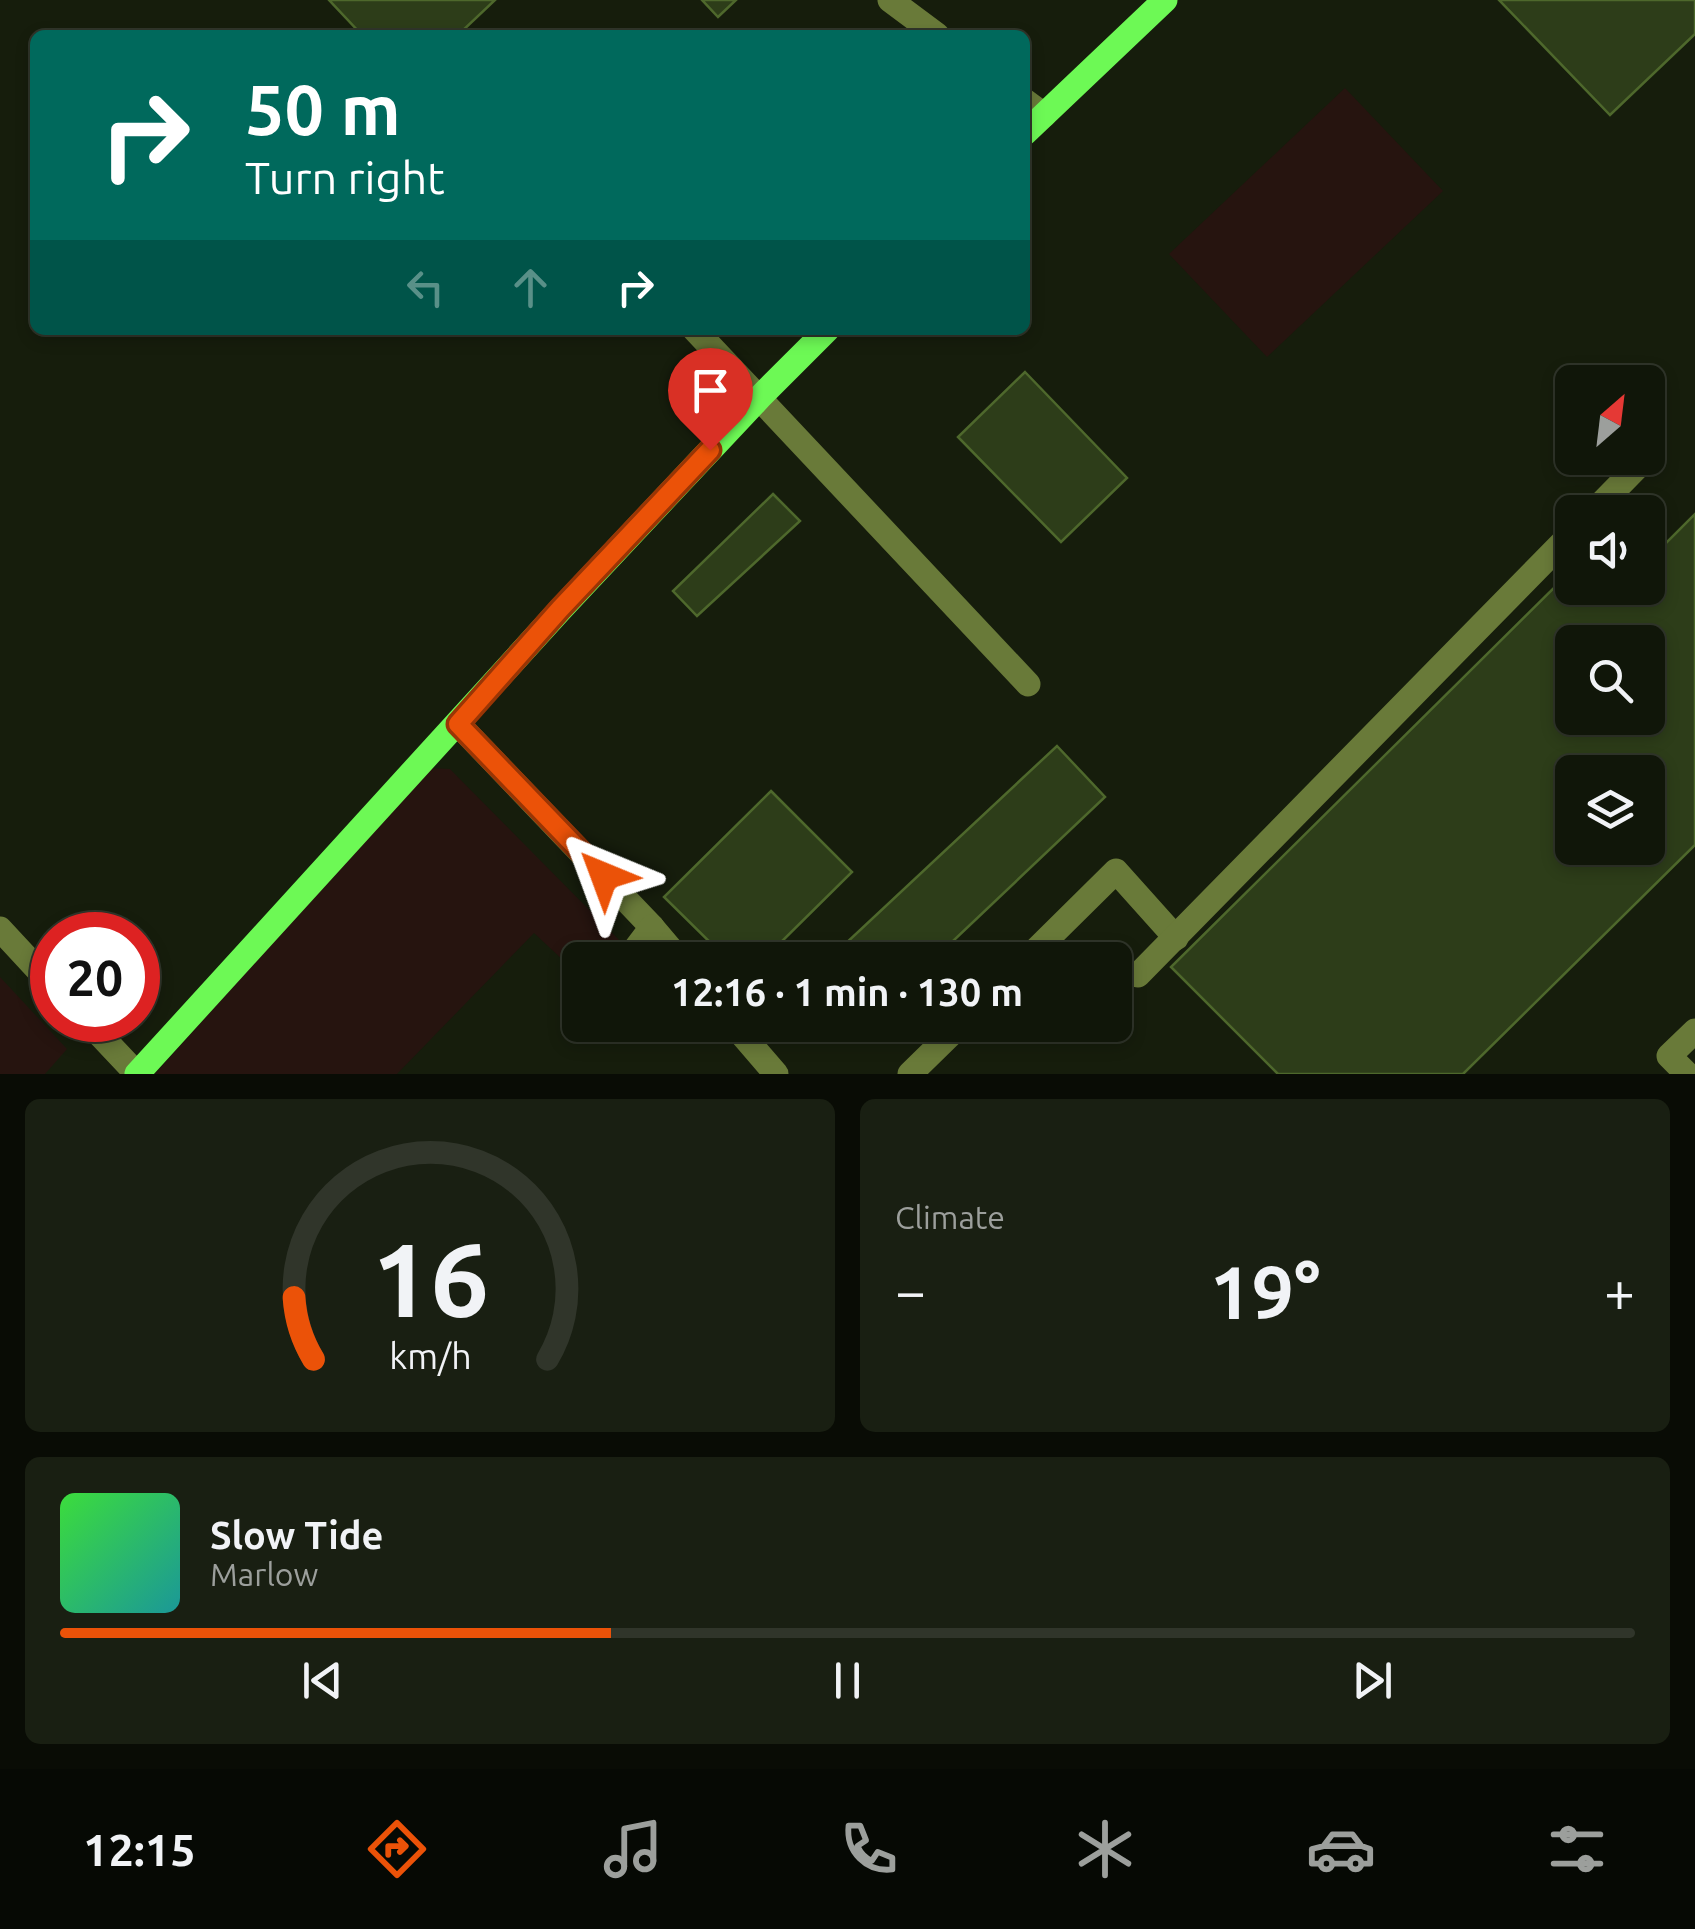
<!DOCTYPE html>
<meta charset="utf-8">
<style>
body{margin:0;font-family:Ubuntu,sans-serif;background:#191f12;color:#f1f3f6;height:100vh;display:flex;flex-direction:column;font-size:38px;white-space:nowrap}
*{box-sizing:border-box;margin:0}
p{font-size:32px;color:#9c9f9c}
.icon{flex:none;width:55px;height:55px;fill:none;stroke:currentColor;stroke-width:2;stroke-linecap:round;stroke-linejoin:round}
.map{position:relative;height:1074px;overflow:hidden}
.panel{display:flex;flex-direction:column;gap:25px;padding:25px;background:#090c05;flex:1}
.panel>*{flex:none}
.guide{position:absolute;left:30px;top:30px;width:1000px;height:305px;border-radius:15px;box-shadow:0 5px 15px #0003,0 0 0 2px #30352a;background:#00695c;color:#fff;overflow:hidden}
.needle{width:65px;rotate:28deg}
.fabs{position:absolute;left:1555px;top:365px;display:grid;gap:20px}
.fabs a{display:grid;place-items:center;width:110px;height:110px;border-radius:15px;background:#101609;box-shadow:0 5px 15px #0003,0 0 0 2px #30352a;font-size:50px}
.speed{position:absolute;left:30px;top:912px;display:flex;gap:20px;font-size:50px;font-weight:700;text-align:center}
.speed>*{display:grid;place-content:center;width:130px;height:130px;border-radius:50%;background:#101609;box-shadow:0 5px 15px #0003,0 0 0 2px #30352a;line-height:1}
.speed .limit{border:15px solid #d22;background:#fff;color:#111}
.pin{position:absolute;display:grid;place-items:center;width:85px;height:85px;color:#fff;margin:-102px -42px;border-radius:50% 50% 50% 0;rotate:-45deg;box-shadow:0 0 10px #0007}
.pin .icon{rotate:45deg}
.me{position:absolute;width:110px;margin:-55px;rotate:316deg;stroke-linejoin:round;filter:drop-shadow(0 0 8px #0008)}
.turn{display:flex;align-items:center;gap:35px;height:210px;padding:0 50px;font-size:45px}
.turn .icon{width:130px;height:130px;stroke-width:2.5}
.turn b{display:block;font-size:70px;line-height:85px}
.lanes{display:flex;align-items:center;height:95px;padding:0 50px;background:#0003;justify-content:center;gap:50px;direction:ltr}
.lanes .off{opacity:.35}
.big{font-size:75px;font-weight:700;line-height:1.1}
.panel .widget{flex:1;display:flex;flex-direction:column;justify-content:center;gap:15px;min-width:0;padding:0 35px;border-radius:15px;background:#191f12}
.panel .dial{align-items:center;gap:0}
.dial svg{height:260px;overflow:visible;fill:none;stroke:#30352a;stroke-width:7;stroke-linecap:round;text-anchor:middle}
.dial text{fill:#f1f3f6;stroke:none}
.song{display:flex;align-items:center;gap:30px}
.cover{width:120px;height:120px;border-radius:15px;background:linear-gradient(135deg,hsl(120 70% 55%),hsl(180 70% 35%))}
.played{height:10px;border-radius:5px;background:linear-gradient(90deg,#eb5208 35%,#30352a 35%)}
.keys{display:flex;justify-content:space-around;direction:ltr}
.heat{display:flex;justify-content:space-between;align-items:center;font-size:55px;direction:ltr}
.panel .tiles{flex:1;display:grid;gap:25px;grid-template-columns:1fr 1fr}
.widget:last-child{grid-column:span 2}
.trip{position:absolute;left:562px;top:942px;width:570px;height:100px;border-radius:15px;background:#101609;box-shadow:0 5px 15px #0003,0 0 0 2px #30352a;font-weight:700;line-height:100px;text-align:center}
.tab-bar{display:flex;height:160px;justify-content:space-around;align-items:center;background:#060904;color:#9c9f9c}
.tab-bar .icon{width:70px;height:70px}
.tab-bar .selected{color:#eb5208}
.tab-bar b{font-size:45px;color:#f1f3f6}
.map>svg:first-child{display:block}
.green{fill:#26140f}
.building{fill:#2d3d19;stroke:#4e682c;stroke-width:2.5;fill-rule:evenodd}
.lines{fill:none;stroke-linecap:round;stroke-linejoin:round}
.minor{stroke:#697a39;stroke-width:25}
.major{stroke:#6df955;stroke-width:25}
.route-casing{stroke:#993505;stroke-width:25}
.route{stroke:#eb5208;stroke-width:18}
</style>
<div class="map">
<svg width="1695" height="1074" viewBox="0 0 1695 1074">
<rect width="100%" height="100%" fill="#161d0c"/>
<!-- green -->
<g class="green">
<path d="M1345,88l98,103 -176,166 -98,-103z"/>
<path d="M428,768l22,1 175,177 -11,14h-34v16l-46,-43 -137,141h-242z"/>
<path d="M0,977l67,72 -22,25h-45z"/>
</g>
<!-- building -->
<g class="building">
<path d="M329,0h166l-37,35h-96z"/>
<path d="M702,0h34l-18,17z"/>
<path d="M1499,0h196v34l-85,81z"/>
<path d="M1025,372l102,106 -66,64 -103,-105z"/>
<path d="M773,494l27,27 -103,95 -24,-25z"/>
<path d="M1695,514v331l-232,229h-185l-107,-107 401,-397v18h76v-27zM1572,642h76v76h-76zM1572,772h76v76h-76z"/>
<path d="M1057,746l48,51 -172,163h-105z"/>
<path d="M771,791l81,81 -89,88h-35l-64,-63z"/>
<path d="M835,1025h29l-15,14z"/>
</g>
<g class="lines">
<!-- minor -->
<g class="minor">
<path d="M890,0l47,35"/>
<path d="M1025,101l19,14"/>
<path d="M695,330l333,354"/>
<path d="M1593,512l53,-54"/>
<path d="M458,724l194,203 28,33"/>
<path d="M0,929l52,56"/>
<path d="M627,960l25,-33"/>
<path d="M1026,960l90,-89 60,67"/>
<path d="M1138,975l434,-442"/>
<path d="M86,1020l51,54"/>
<path d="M734,1025l42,49"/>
<path d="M910,1074l50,-49"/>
<path d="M1687,1074l-18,-18 26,-25"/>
</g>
<!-- major -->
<g class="major">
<path d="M1025,133l140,-133"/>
<path d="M137,1074l424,-465 199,-212 67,-67"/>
</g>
</g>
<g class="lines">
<defs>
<path id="route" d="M604,876l-146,-152 102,-115 150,-159"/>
</defs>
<!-- route casing -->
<use href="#route" class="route-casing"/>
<!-- route -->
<use href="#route" class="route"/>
</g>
</svg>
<div class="fabs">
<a><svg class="needle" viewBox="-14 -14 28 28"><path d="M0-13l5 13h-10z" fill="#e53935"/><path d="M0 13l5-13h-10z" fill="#9c9f9c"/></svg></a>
<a><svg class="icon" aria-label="sound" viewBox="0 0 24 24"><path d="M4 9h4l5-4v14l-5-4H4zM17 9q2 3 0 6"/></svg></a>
<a><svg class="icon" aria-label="search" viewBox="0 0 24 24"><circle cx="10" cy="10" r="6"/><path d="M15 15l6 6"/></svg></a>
<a><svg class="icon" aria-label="layers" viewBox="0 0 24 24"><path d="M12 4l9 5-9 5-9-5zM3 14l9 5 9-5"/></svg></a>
</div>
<div class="speed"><div class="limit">20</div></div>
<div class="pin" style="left:710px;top:450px;background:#d93025"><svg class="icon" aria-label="arrive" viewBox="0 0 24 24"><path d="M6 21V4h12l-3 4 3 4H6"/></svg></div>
<svg class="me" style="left:604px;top:876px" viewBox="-20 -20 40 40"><path d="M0-17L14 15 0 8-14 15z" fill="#eb5208" stroke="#fff" stroke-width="4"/></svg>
<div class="trip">12:16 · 1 min · 130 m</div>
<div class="guide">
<div class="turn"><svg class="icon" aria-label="right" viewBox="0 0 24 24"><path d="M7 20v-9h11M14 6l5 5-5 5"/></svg><div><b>50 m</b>Turn right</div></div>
<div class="lanes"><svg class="icon off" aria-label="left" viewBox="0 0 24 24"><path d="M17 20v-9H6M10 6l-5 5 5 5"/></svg><svg class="icon off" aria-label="ahead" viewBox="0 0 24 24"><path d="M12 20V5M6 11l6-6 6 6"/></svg><svg class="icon" aria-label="right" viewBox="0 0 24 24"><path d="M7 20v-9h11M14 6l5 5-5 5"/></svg></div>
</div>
</div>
<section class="panel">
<div class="tiles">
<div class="widget dial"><svg viewBox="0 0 100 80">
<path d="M14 69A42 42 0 1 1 86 69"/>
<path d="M14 69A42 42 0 0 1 8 50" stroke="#eb5208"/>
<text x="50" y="56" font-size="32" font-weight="700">16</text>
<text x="50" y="72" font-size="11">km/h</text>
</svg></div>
<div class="widget"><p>Climate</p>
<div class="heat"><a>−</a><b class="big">19°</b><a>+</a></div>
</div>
<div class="widget">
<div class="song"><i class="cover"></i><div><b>Slow Tide</b><p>Marlow</p></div></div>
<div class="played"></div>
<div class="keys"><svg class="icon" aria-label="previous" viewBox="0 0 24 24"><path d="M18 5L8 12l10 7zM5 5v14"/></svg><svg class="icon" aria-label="pause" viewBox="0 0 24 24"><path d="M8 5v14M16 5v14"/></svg><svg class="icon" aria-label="next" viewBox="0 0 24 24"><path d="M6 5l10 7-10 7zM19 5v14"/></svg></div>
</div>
</div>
</section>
<nav class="tab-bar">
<b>12:15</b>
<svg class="icon selected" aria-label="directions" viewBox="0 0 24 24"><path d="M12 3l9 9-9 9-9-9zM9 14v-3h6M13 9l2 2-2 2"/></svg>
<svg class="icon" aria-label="music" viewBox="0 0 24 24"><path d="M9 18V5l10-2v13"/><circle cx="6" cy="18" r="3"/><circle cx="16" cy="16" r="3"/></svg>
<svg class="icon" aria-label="phone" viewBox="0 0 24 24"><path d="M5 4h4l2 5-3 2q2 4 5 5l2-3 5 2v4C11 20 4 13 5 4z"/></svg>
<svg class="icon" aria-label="climate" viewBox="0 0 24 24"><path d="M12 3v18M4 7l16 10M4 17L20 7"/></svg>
<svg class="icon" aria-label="car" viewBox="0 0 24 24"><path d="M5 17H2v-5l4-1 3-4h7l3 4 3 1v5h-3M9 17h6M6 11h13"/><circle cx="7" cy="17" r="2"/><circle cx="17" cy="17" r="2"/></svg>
<svg class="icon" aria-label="filters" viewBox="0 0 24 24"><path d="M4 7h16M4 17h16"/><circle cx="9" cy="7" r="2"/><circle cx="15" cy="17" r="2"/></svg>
</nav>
